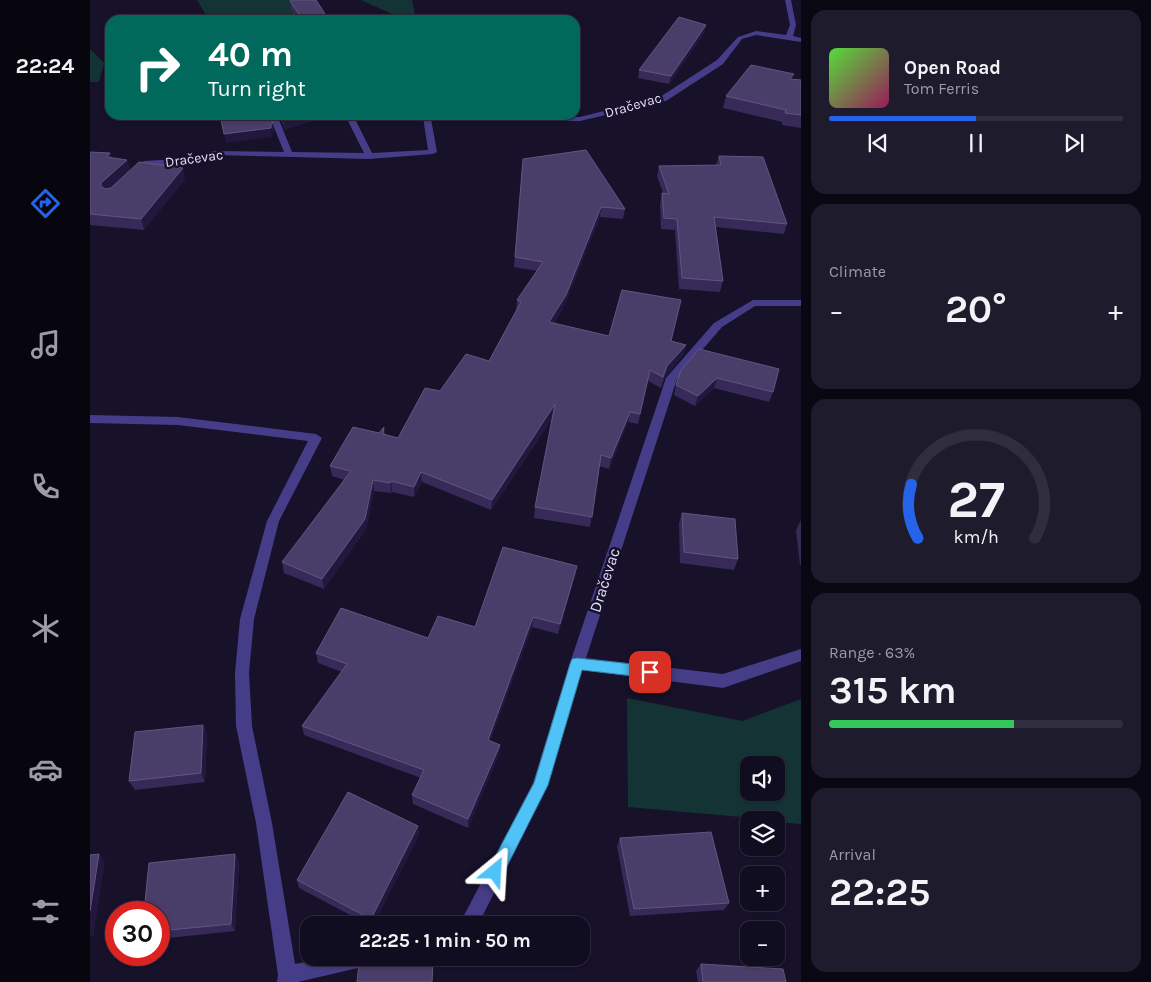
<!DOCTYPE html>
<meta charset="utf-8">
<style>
body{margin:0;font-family:Karla,sans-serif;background:#1e1b2d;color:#f1f3f6;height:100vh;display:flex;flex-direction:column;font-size:19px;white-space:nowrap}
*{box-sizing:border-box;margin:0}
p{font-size:16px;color:#9c9ca5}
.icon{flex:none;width:28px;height:28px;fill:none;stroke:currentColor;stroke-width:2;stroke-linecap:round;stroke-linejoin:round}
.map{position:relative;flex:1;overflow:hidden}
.drawer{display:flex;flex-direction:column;gap:10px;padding:10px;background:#090712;width:350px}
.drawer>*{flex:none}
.hud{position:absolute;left:15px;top:15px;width:475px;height:105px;border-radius:15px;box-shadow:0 1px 4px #0004,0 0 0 1px #302d3e;background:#00695c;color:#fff;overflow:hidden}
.controls{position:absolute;left:650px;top:756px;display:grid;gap:10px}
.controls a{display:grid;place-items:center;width:45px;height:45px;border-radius:10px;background:#110d20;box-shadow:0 1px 4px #0004,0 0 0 1px #302d3e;font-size:25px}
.speed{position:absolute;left:15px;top:901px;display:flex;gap:10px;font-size:25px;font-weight:700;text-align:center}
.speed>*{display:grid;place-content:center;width:65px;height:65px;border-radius:50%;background:#110d20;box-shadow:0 1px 4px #0004,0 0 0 1px #302d3e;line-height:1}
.speed .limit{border:8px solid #d22;background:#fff;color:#111}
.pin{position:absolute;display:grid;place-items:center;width:42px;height:42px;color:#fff;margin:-21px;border-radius:10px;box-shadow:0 2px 8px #0006}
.me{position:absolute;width:55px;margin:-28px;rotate:27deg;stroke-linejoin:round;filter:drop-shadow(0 0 4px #0008)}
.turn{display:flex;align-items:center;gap:18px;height:105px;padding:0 20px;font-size:22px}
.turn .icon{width:65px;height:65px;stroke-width:2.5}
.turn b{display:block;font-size:35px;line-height:42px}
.big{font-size:38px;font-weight:700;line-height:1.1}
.drawer .tile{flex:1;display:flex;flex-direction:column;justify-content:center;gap:8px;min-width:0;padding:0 18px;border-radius:15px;background:#1e1b2d}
.drawer .dial{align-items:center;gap:0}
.dial svg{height:130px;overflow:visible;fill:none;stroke:#302d3e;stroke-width:7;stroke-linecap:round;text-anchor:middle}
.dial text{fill:#f1f3f6;stroke:none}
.song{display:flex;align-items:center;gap:15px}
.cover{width:60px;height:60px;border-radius:8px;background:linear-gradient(135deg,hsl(110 70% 55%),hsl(330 70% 35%))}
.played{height:5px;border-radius:2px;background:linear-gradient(90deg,#2563eb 50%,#302d3e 50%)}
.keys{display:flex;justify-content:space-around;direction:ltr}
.heat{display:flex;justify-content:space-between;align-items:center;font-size:28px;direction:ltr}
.charge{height:8px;border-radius:4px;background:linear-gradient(90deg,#34c759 63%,#302d3e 0)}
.trip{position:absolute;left:210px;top:916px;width:290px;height:50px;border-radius:15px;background:#110d20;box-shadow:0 1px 4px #0004,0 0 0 1px #302d3e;font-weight:700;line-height:50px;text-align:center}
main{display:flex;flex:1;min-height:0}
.menu{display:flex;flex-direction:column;width:90px;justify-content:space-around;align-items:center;background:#07050d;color:#9c9ca5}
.menu .icon{width:35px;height:35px}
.menu .on{color:#2563eb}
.menu b{font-size:22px;color:#f1f3f6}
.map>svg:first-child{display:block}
.green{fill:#143334;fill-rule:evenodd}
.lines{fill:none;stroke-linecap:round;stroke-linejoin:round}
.minor{fill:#463d88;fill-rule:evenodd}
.wall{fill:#372a58}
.shaded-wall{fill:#22183e}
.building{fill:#493d69;stroke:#615681}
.route{fill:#4fc3f7;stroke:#337fa1}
.labels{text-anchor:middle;stroke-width:5;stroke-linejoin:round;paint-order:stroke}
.far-street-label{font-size:14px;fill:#e2dbfe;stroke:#17112a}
.street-label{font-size:16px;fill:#e2dbfe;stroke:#17112a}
</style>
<main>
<nav class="menu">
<b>22:24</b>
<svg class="icon on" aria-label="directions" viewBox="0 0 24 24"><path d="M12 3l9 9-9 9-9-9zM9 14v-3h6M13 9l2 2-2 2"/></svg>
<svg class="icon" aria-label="music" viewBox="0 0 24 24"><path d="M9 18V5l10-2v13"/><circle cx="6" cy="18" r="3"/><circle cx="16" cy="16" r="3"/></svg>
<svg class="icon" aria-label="phone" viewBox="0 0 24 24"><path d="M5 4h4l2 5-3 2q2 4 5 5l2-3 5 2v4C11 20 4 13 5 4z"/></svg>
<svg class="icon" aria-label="climate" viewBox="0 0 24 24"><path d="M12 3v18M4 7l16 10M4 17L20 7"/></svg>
<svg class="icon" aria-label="car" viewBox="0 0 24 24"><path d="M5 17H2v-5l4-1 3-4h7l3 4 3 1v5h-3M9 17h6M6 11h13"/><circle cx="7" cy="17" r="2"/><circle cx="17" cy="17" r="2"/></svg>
<svg class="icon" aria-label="filters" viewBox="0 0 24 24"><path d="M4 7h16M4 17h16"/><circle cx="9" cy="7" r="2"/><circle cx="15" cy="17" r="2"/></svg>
</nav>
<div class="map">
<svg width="711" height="982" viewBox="0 0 711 982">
<rect width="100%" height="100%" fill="#17112a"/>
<!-- green -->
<g class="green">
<path d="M107,0h115l-23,20h-80z"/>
<path d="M271,0h51l4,20h-11z"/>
<path d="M0,49l14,14 -5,19h-9z"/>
<path d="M537,698l115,23 59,-22v125l-25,-2v-2l-148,-13zM659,765h27v27h-27z"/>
</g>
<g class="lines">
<!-- minor -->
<g class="minor">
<path d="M695,0h6l5,25 -3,11 8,2v4l-45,-7 -14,4 -19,25 -57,37 -86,20h-62l-44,-4 -4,-2 110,2 80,-20 57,-37 21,-23 18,-6 30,4 4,-10z"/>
<path d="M179,115h8l15,37 72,1 -19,-38h8l19,38 56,-3 -5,-33 3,-2h20l-15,4 6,33 -4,2 -64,5 -156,-4 -34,10 -33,1 -7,6 -4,-3 9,-8 35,-2 34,-8 71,1z"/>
<path d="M663,300h48v6h-46l-33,21 -45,52 -91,279 137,16 78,-25v12l-78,27 -141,-18 -34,115 -70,140h-19l74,-142 37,-120 96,-285 48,-55z"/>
<path d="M0,415l88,2 138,17 6,4 -43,83 -25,98 -5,54 3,53 20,97 23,141 32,-6h51l-3,6 -77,18h-21l1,-7 -22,-152 -20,-97 -1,-53 5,-54 27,-98 41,-80 -130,-16 -88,-2z"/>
</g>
</g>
<!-- wall -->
<g class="wall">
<path d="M200,1l39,19h-31l-7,-11z"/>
<path d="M616,25l-2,8 -35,51 -31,-6 1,-8z"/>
<path d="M702,79l9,1v48l-19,-3v-3l-59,-14 3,-12z"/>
<path d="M189,115h54l-48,14z"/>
<path d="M0,152l20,1 2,5 15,2 3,10 55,9 -41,51 -54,-5z"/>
<path d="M629,156l68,68 -3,10 -68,-7 7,54 -3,11 -41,-3 -4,-59 -14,-1 -1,-25 2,-11h1l-6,-17 2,-10 57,-1z"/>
<path d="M433,159l102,50 -2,10 -23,-2 -36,89 -10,17 55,13 62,5 15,4 -3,10 -18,22 -4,11 -13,-7 -10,43 -10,-2 -19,47 -10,-3 -9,61 -56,-9 1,-11 18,-90 -62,93 -69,-28 -8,15 -22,-5 -1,1 -17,-2 -8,38 -42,60 -40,-16 -2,-11 62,-82 -12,-4 -2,-10 49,-33 5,-6 1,8 13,3 42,-47 49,-30 27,-50 1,-11 20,-29 -23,-4z"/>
<path d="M609,349l74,43 -4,10 -55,-14 -19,18 -21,-11 2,-10z"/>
<path d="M592,513l56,46 -4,11 -54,-7 -1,-40z"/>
<path d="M711,520v45h-1l-4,-35z"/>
<path d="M487,566l-2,10 -17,58 -26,-7 -42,114 10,4 -1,9 -31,74 -55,-24 -1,-9 9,-17 -117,-43 -2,-9 40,-54 -24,-9 -2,-10 112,-15 47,-11z"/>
<path d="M113,725l4,9 -2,48 -70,8 -6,-9z"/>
<path d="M328,826l1,9 -46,90h-4l-70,-37 -2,-8z"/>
<path d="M530,838l109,65 -5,7 -94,6 -13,-70z"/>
<path d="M145,854l4,8 -4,69 -76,8v-27z"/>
<path d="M611,964l85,18h-88l-2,-11z"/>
</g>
<!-- shaded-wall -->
<g class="shaded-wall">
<path d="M616,25l-2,8 -35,51 2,-8z"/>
<path d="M123,115h7v2l-6,1z"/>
<path d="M210,115h33l-48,14 -2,-9z"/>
<path d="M183,123l1,9 -2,1 -1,-9z"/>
<path d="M181,128l1,9 -46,6 -2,-9z"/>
<path d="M20,153l3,11 -6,-7z"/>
<path d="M37,160l3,11 -25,24 -4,-9v-3z"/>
<path d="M93,168l2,11 -41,51 -3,-11z"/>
<path d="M511,207l-1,10 -36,89 -16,26 1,-10z"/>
<path d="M596,345l-3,10 -18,22 -4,11 6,-22z"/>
<path d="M627,378l-3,10 -19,18 3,-10z"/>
<path d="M465,404l-1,11 -63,95 1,-10z"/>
<path d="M540,412l-2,10 -19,47 2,-11z"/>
<path d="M331,472l1,10 -8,15v-10z"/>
<path d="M283,480l1,11 -8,38 -42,60 -2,-10z"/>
<path d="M301,481l1,11 -1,1 -1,-10z"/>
<path d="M487,566l-2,10 -17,58 2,-10z"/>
<path d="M443,617l-1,10 -45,122 1,-9z"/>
<path d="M113,725l4,9 -2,48 -4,-9z"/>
<path d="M410,745l-1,9 -31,74v-9z"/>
<path d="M328,826l1,9 -46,90h-1l-1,-6z"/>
<path d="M9,854l6,8 -12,76 -3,-3v-24z"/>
<path d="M145,854l4,8 -4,69 -4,-7z"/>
</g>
<!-- building -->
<g class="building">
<path d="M202,0h24l13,20h-26l-13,-19z"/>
<path d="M589,17l27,8 -35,51 -32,-6z"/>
<path d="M661,65l43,9 -4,5 11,1v35l-16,-2 1,-3 -60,-14z"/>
<path d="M130,115h49l4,8 -2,1v4l-47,6z"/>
<path d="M191,115h19l-17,5z"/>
<path d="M496,150l39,59 -24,-2 -35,88 -17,27 60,14 13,-46 59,10 -10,41 15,4 -19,21 -4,11 -13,-7 -10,44 -10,-2 -19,46 -10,-3 -9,62 -57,-10 20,-103 -63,96 -71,-28 -7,15 -23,-6 -1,2 -17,-3 -8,39 -43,60 -40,-17 69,-91 -21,-5 23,-39 26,6 5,-6 -1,7 15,4 27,-50 15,3 26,-37 23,7 32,-59 -4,-2 26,-38 -28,-5 8,-98z"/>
<path d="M0,152l20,1 -3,4 20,3 -26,23v3l4,3 6,-1 28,-26 44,6 -42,51 -51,-5z"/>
<path d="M629,156l44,1 24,67 -73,-7 9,64 -41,-3 -5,-59 -13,-1 -2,-25 7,1 -10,-28 62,-1z"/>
<path d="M609,349l80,20 -6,23 -56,-14 -19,18 -22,-11 5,-15z"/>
<path d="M592,513l53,6 3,40 -54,-7z"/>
<path d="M413,547l74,19 -17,58 -27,-7 -45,123 12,5 -32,74 -56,-24 12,-25 -122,-44 45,-62 -31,-11 25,-45 87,30 10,-22 37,11z"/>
<path d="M113,725l-2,48 -72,8 6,-49z"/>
<path d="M258,792l70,34 -47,93 -74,-39z"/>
<path d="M621,832l18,71 -95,6 -14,-71z"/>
<path d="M9,854l-9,57v-56z"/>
<path d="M145,854l-4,70 -72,7v-19h-15l5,-49z"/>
<path d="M279,960l64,2 -1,20h-75l2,-19z"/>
<path d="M611,964l82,5 3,13h-83z"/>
</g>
<!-- route -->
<path class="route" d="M487,658l73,8 5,2 2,4 -2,5 -5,1 -68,-8 -34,115 -47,93 -6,2 -6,-2 -2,-6 47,-89 36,-119 2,-5z"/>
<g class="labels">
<!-- far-street labels -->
<g class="far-street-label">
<text transform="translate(543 105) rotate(-16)" y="5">Dračevac</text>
<text transform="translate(104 158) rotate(-8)" y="5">Dračevac</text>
</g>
<!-- street labels -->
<g class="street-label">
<text transform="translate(514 580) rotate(-72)" y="6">Dračevac</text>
</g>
</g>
</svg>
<div class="controls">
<a><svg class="icon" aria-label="sound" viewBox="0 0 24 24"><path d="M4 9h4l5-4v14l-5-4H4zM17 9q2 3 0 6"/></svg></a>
<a><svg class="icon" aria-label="layers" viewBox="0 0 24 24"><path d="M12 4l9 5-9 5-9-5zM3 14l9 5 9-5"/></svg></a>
<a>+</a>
<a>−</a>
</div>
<div class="speed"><div class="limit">30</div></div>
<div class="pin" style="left:560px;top:672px;background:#d93025"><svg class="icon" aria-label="arrive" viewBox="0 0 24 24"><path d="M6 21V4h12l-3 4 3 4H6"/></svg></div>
<svg class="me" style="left:405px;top:872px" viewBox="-20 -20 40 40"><path d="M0-17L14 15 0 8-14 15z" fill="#4fc3f7" stroke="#fff" stroke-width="4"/></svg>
<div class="trip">22:25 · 1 min · 50 m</div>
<div class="hud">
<div class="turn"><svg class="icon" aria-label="right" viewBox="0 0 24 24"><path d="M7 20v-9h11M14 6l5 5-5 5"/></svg><div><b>40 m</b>Turn right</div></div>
</div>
</div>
<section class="drawer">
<div class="tile">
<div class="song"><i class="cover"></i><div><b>Open Road</b><p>Tom Ferris</p></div></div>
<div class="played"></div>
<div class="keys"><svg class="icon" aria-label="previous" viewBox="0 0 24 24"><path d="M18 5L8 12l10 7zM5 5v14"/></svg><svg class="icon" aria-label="pause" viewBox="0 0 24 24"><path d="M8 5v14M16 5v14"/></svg><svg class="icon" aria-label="next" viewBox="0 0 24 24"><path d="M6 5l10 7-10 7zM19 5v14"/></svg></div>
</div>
<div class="tile"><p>Climate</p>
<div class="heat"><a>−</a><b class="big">20°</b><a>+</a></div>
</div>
<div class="tile dial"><svg viewBox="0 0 100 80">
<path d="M14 69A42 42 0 1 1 86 69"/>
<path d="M14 69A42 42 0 0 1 10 36" stroke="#2563eb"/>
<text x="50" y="56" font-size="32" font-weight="700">27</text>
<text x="50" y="72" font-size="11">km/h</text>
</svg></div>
<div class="tile"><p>Range · 63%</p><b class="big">315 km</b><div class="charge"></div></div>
<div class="tile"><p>Arrival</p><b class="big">22:25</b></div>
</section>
</main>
